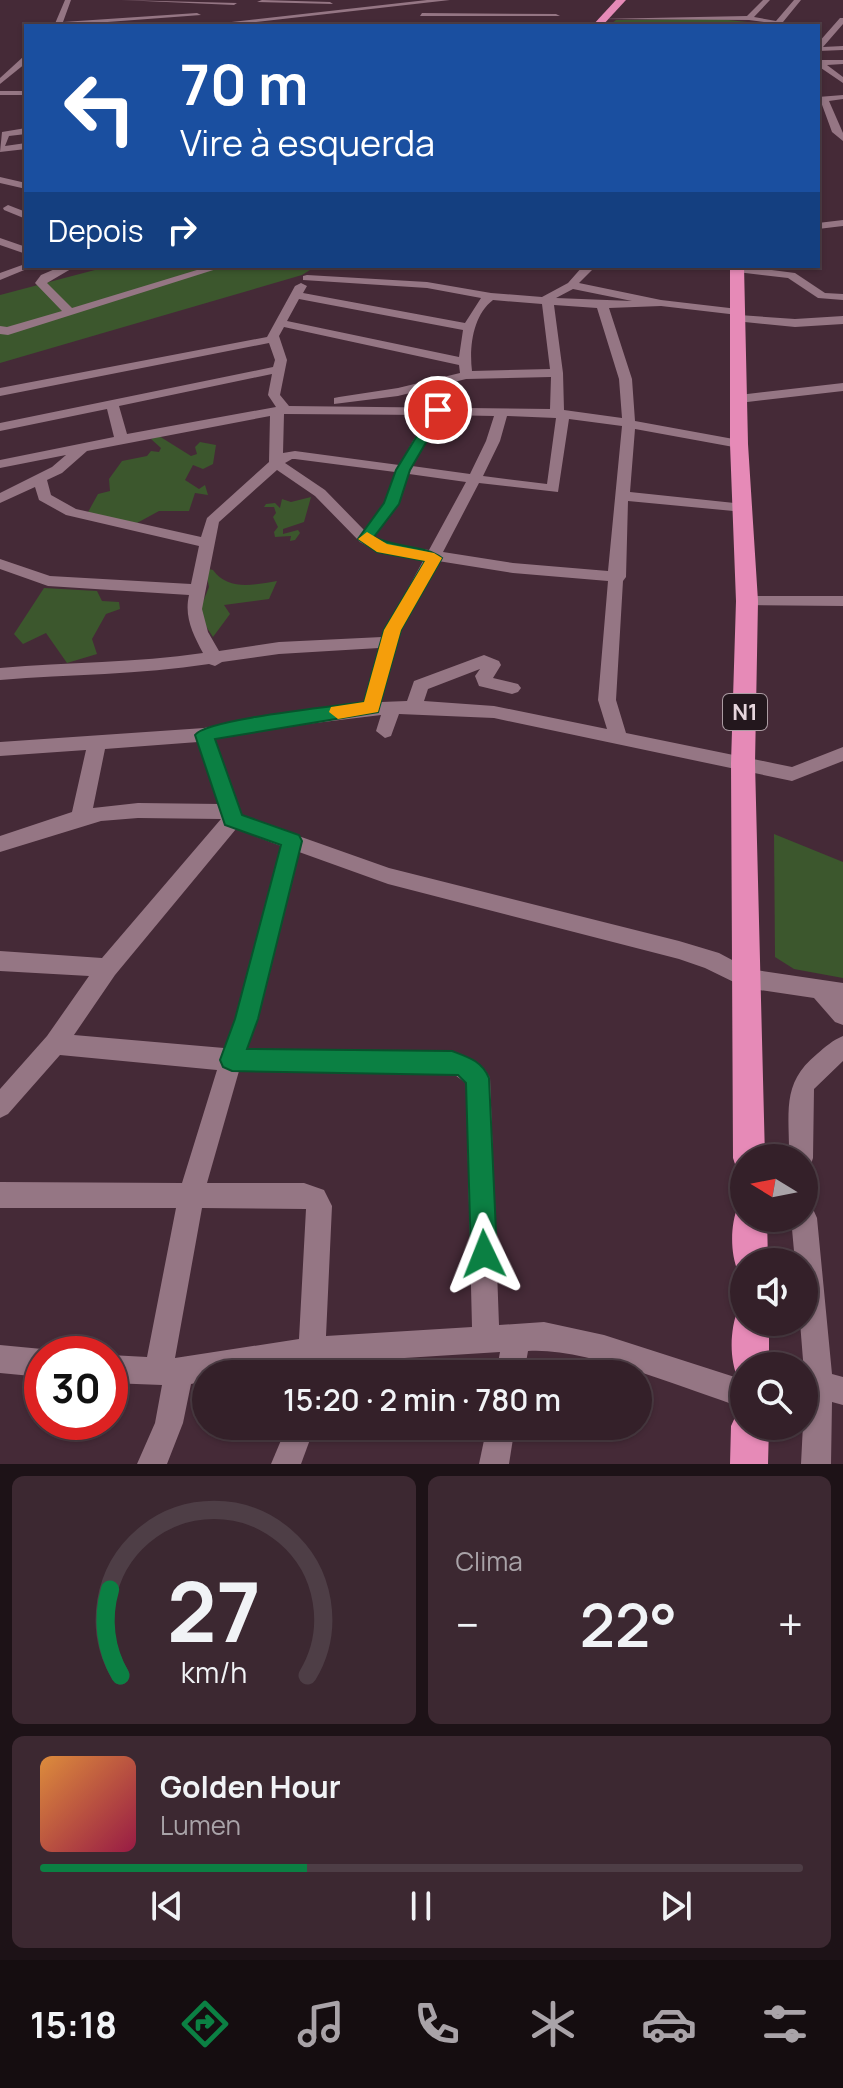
<!DOCTYPE html>
<html lang="pt">
<meta charset="utf-8">
<style>
body{margin:0;font-family:Manrope,sans-serif;background:#3c2831;color:#f1f3f6;height:100vh;display:flex;flex-direction:column;font-size:30px;white-space:nowrap}
*{box-sizing:border-box;margin:0}
p{font-size:26px;color:#a9a3a8}
.icon{flex:none;width:44px;height:44px;fill:none;stroke:currentColor;stroke-width:2;stroke-linecap:round;stroke-linejoin:round}
.map{position:relative;height:1464px;overflow:hidden}
.side{display:flex;flex-direction:column;gap:12px;padding:12px;background:#1d1217;flex:1}
.side>*{flex:none}
.hud{position:absolute;left:24px;top:24px;width:796px;height:244px;border-radius:0px;box-shadow:0 2px 6px #0004,0 0 0 2px #4e3e46;background:#1a4fa0;color:#fff;overflow:hidden}
.needle{width:52px;rotate:280deg}
.controls{position:absolute;left:730px;top:1144px;display:grid;gap:16px}
.controls a{display:grid;place-items:center;width:88px;height:88px;border-radius:50%;background:#342029;box-shadow:0 2px 6px #0004,0 0 0 2px #4e3e46;font-size:40px}
.speed{position:absolute;left:24px;top:1336px;display:flex;gap:16px;font-size:40px;font-weight:700;text-align:center}
.speed>*{display:grid;place-content:center;width:104px;height:104px;border-radius:50%;background:#342029;box-shadow:0 2px 6px #0004,0 0 0 2px #4e3e46;line-height:1}
.speed .limit{border:12px solid #d22;background:#fff;color:#111}
.pin{position:absolute;display:grid;place-items:center;width:68px;height:68px;color:#fff;margin:-34px;border:4px solid #fff;border-radius:50%;box-shadow:0 2px 8px #0007}
.me{position:absolute;width:88px;margin:-44px;rotate:358deg;stroke-linejoin:round;filter:drop-shadow(0 0 6px #0008)}
.turn{display:flex;align-items:center;gap:28px;height:168px;padding:0 24px;font-size:36px}
.turn .icon{width:104px;height:104px;stroke-width:2.5}
.turn b{display:block;font-size:56px;line-height:68px}
.then{display:flex;align-items:center;height:76px;padding:0 24px;background:#0003;gap:16px;font-size:30px}
.big{font-size:60px;font-weight:600;line-height:1.1}
.side .tile{flex:1;display:flex;flex-direction:column;justify-content:center;gap:12px;min-width:0;padding:0 28px;border-radius:12px;background:#3c2831}
.side .dial{align-items:center;gap:0}
.dial svg{height:208px;overflow:visible;fill:none;stroke:#4e3e46;stroke-width:7;stroke-linecap:round;text-anchor:middle}
.dial text{fill:#f1f3f6;stroke:none}
.song{display:flex;align-items:center;gap:24px}
.cover{width:96px;height:96px;border-radius:12px;background:linear-gradient(135deg,hsl(30 70% 55%),hsl(340 70% 35%))}
.played{height:8px;border-radius:4px;background:linear-gradient(90deg,#0b8043 35%,#4e3e46 35%)}
.keys{display:flex;justify-content:space-around;direction:ltr}
.heat{display:flex;justify-content:space-between;align-items:center;font-size:44px;direction:ltr}
.side .tiles{flex:1;display:grid;gap:12px;grid-template-columns:1fr 1fr}
.tile:last-child{grid-column:span 2}
.trip{position:absolute;left:192px;top:1360px;width:460px;height:80px;border-radius:40px;background:#342029;box-shadow:0 2px 6px #0004,0 0 0 2px #4e3e46;font-weight:600;line-height:80px;text-align:center}
.tabs{display:flex;height:128px;justify-content:space-around;align-items:center;background:#150d10;color:#a9a3a8}
.tabs .icon{width:56px;height:56px}
.tabs .on{color:#0b8043}
.tabs b{font-size:36px;color:#f1f3f6}
.map>svg:first-child{display:block}
.green{fill:#3c572d}
.lines{fill:none;stroke-linecap:round;stroke-linejoin:round}
.minor{fill:#957684;fill-rule:evenodd}
.highway{fill:#e68ab7;fill-rule:evenodd}
.route{fill:#0b8043;stroke:#07532c;stroke-width:2}
.slow{fill:#f59e0b}
.labels{text-anchor:middle;stroke-width:8;stroke-linejoin:round;paint-order:stroke}
.shield{fill:#23171d;stroke:#ac9ca3;stroke-width:2}
.shield-label{font-size:22px;font-weight:bold;fill:#e6d5dc}
</style>
<div class="map">
<svg width="843" height="1464" viewBox="0 0 843 1464">
<rect width="100%" height="100%" fill="#452a37"/>
<!-- green -->
<g class="green">
<path d="M719,19l66,7h-177l8,-6z"/>
<path d="M110,266h198l2,4 -8,5 -302,88v-68z"/>
<path d="M159,436l32,20 6,-2 -2,-7 5,-5 16,3 -3,19 -10,5 -10,-4 -8,15 14,9 6,-4 3,10 -13,-2 -6,18h-30l-22,12 -50,-9 11,-20 12,-3 -1,-12 13,-18 25,-5 4,-5 8,1 2,-4 -10,-9z"/>
<path d="M311,497l-7,25 -21,7v5l15,-4 2,3 -5,7 -5,1 1,-5 -16,1 -1,-5 4,-5 -5,-10 3,-4 -2,-6h-10l2,-3 9,-1 5,5 2,-9 9,3z"/>
<path d="M205,568l8,2c15,21 41,15 64,11l-8,18 -45,6 6,9 -17,23 -15,-23 11,-27z"/>
<path d="M44,588l53,3 5,10 17,1 1,7 -14,5 -14,25 5,15 -30,9 -21,-30 -23,11 -9,-10z"/>
<path d="M774,834l69,28v116l-49,-9 -19,-12z"/>
</g>
<g class="lines">
<!-- minor -->
<g class="minor">
<path d="M65,0h6l-8,22 134,-9 4,2 -147,11z"/>
<path d="M121,0l116,3 -3,2z"/>
<path d="M262,0l68,2 3,2 -76,-2z"/>
<path d="M427,0h23l-229,26h-25z"/>
<path d="M763,0h7l-16,17 22,4 18,-21h7l-18,22 13,4 -47,-6 -150,-1 148,-3z"/>
<path d="M422,13l134,1 4,2h-140z"/>
<path d="M840,18h3v6l-20,23 20,-1v4l-25,1v-8z"/>
<path d="M540,23h58l4,2 -65,1z"/>
<path d="M23,57h3v6l-26,21v-6z"/>
<path d="M818,60h25v4l-16,1 16,12v6l-25,-17z"/>
<rect x="0" y="91" width="26" height="4"/>
<path d="M843,95v4l-14,2 14,32v8l-11,-9 -11,-30 -3,1v-6z"/>
<path d="M26,128v6l-17,2 -4,10 21,-3v6l-26,3 2,-20z"/>
<path d="M0,177l26,6v6l-26,-6z"/>
<path d="M8,205l18,7v7l-22,-9 -1,-2z"/>
<path d="M843,220v6l-25,3v-6z"/>
<path d="M0,238l26,9v7l-26,-9z"/>
<path d="M25,264l9,2 -34,14v-7z"/>
<path d="M62,266h14l-29,17 25,25 138,-42h16l-218,69 -8,-1v-8l7,1 55,-16 -27,-28 6,-8z"/>
<path d="M583,266h13l-17,17 82,17 77,9 6,3 -6,3 -77,-9 -52,2 23,71 3,42 104,19 7,4 -7,4 -104,-19 -5,63 114,12 7,4 -7,4 -116,-11 -2,76 -3,4 -7,119 10,33 166,34 51,-20v14l-51,20 -298,-63 -95,-4 -8,22 -6,2 -9,-7 5,-16 -115,14 -51,10 27,77 147,52 290,73 40,12 30,16 94,14v42l-8,-3 -21,-24 -68,-10 -41,-20 -26,-9 -291,-75 -89,-32 -42,167 -10,30 205,2c16,6 30,10 38,27l9,247 45,-3 60,13 140,45v28c-58,-19 -158,-61 -216,-57l-4,23h-28l4,-22 -175,11v11h-28l1,-8 -47,8h-45v7l-15,3 -8,39 -16,41h-30l18,-41 7,-38 -52,-2v-28l37,2 29,-149h-176v-26l182,1 35,-113 -157,-15 -52,59 -8,4v-29l47,-53 42,-60 -89,-5v-20l102,7 119,-139 -83,-1 -37,3 -101,31v-16l72,-24 14,-62 -86,6v-14l204,-14 62,-13 98,-12 15,-55 -100,6 -57,8 -7,4 -6,-2c-69,11 -139,10 -209,16v-12c68,-6 136,-5 203,-15 -10,-19 -19,-36 -14,-58l-141,-9 -48,-17v-10l50,17 141,8 8,-38 -133,-31 -27,-15 -4,-13 -35,16v-10l52,-26 14,-12 -66,13v-8l114,-23 -7,-28 -107,22v-8l273,-56 2,-7 -6,-17 -269,53v-8l267,-51 28,-51 6,-3 6,3 -4,7 162,30 16,-25 -54,-10 -124,-8v-4l4,-1 120,7 64,11 51,4 26,-14zM573,289l59,12 -76,-3zM299,299l164,31 -4,27 -172,-36zM493,300l49,4 8,65 -78,2c-3,-24 1,-56 21,-71zM554,305l43,3 22,71 3,39 -58,-8 -1,-37zM284,327l175,38 1,8 -62,15 -59,9 -5,1v6l64,-8 68,-17 85,-2 -1,32 -261,-3 -9,-11 7,-35 -8,-24zM272,374l-4,21 8,12 -149,27 -8,-28zM284,414h1l143,1 -29,50 -104,-14 -12,2zM442,415l52,1 -8,25 -16,33 -58,-8zM270,416l-1,46 -62,56 -6,19 -125,-28 -25,-14 -4,-15 15,-7 25,-22zM507,416l49,2 -9,66 -64,-8 17,-35zM569,419l53,7 -14,145 -95,-8 -70,-11 36,-69 79,9zM292,459h3l100,13 -11,32 -20,26 -39,-40 -40,-27zM277,470l38,26 45,46 17,9 47,8 -42,78 -103,5 -60,9 -11,-19 -6,-23 17,-87zM409,474l57,8 -37,68 -43,-6 -12,-6 24,-34zM438,561l75,12 95,8 -10,119 9,29 -113,-23 -70,-5 4,-12 52,-20 -5,7 4,10 33,8 6,-2 3,-4 -3,-4 -25,-6 8,-13 -2,-4 -15,-6 -70,26 -7,20 -26,1 19,-72zM198,742l22,62 -82,-1 -45,5 12,-59zM236,829l45,17 -46,173 -11,29 -150,-13 41,-60zM239,1071l213,2 14,10 6,244 -146,9 6,-130 -8,-16 -20,-7h-97zM202,1208l104,1 -7,130 -124,19z"/>
<path d="M740,266l55,7 30,20 18,1v6l-25,-2 -30,-20 -51,-6 -5,-3z"/>
<path d="M739,315l56,4 48,-3v8l-48,3 -60,-6v-4z"/>
<path d="M843,383v8l-104,12 -6,-4 6,-4z"/>
<path d="M747,596h96v10l-102,-1 -2,-4z"/>
<path d="M843,1036v25l-29,28 -1,69 -3,9 -6,2v-11h-15c1,-44 -9,-74 28,-104 8,-7 16,-14 26,-18z"/>
<path d="M804,1205l9,4 4,9 15,156 11,3v28l-11,-3 -1,62h-30l4,-79 -5,-63h4v-60h-9l-4,-44h13z"/>
<path d="M0,1345l42,4 10,5h-10v23l-42,-4z"/>
<path d="M287,1426h28l-14,38h-30z"/>
<path d="M487,1426h28l-6,38h-30z"/>
</g>
<!-- highway -->
<g class="highway">
<path d="M616,0h10l-24,26h-10z"/>
<path d="M730,266h14l4,178 10,157 -3,162 10,395h-21v14l-7,-2 -4,-12 -2,-395 5,-162 -6,-157z"/>
<path d="M744,1204v14h23l1,44h-24v14l-5,-2c-9,-20 -9,-48 -1,-68z"/>
<path d="M744,1307v15h25v44h-25v16l-6,-3c-9,-21 -8,-49 0,-70z"/>
<path d="M744,1409v17h25l-1,38h-38l1,-38 6,-13z"/>
</g>
</g>
<!-- route -->
<path class="route" d="M434,408l11,2 -35,60 -11,34 -25,33c20,11 52,8 68,21l-41,72 -23,82 -163,27 27,76 57,20 3,6 -44,178 -11,30 205,2c16,6 30,10 37,27l8,176 -4,9 -9,4 -9,-4 -4,-9 -5,-171 -8,-8 -226,-4 -9,-4 -3,-7 15,-41 46,-174 -56,-20 -30,-90c10,-16 143,-29 169,-33l20,-72 41,-69 -48,-9 -19,-13 26,-36 12,-33z"/>
<!-- slow -->
<path class="slow" d="M367,532l20,12 47,9 8,5 -41,72 -23,82 -40,7 -9,-7 2,-5 33,-5 20,-72 41,-69 -48,-9 -19,-13z"/>
<g class="labels">
<!-- shield labels -->
<rect class="shield" x="723" y="694" width="44" height="36" rx="6"/>
<g class="shield-label">
<text x="745" y="720">N1</text>
</g>
</g>
</svg>
<div class="controls">
<a><svg class="needle" viewBox="-14 -14 28 28"><path d="M0-13l5 13h-10z" fill="#e53935"/><path d="M0 13l5-13h-10z" fill="#a9a3a8"/></svg></a>
<a><svg class="icon" aria-label="sound" viewBox="0 0 24 24"><path d="M4 9h4l5-4v14l-5-4H4zM17 9q2 3 0 6"/></svg></a>
<a><svg class="icon" aria-label="search" viewBox="0 0 24 24"><circle cx="10" cy="10" r="6"/><path d="M15 15l6 6"/></svg></a>
</div>
<div class="speed"><div class="limit">30</div></div>
<div class="pin" style="left:438px;top:410px;background:#d93025"><svg class="icon" aria-label="arrive" viewBox="0 0 24 24"><path d="M6 21V4h12l-3 4 3 4H6"/></svg></div>
<svg class="me" style="left:484px;top:1254px" viewBox="-20 -20 40 40"><path d="M0-17L14 15 0 8-14 15z" fill="#0b8043" stroke="#fff" stroke-width="4"/></svg>
<div class="trip">15:20 · 2 min · 780 m</div>
<div class="hud">
<div class="turn"><svg class="icon" aria-label="left" viewBox="0 0 24 24"><path d="M17 20v-9H6M10 6l-5 5 5 5"/></svg><div><b>70 m</b>Vire à esquerda</div></div>
<div class="then">Depois<svg class="icon" aria-label="right" viewBox="0 0 24 24"><path d="M7 20v-9h11M14 6l5 5-5 5"/></svg></div>
</div>
</div>
<section class="side">
<div class="tiles">
<div class="tile dial"><svg viewBox="0 0 100 80">
<path d="M14 69A42 42 0 1 1 86 69"/>
<path d="M14 69A42 42 0 0 1 10 36" stroke="#0b8043"/>
<text x="50" y="56" font-size="32" font-weight="700">27</text>
<text x="50" y="72" font-size="11">km/h</text>
</svg></div>
<div class="tile"><p>Clima</p>
<div class="heat"><a>−</a><b class="big">22°</b><a>+</a></div>
</div>
<div class="tile">
<div class="song"><i class="cover"></i><div><b>Golden Hour</b><p>Lumen</p></div></div>
<div class="played"></div>
<div class="keys"><svg class="icon" aria-label="previous" viewBox="0 0 24 24"><path d="M18 5L8 12l10 7zM5 5v14"/></svg><svg class="icon" aria-label="pause" viewBox="0 0 24 24"><path d="M8 5v14M16 5v14"/></svg><svg class="icon" aria-label="next" viewBox="0 0 24 24"><path d="M6 5l10 7-10 7zM19 5v14"/></svg></div>
</div>
</div>
</section>
<nav class="tabs">
<b>15:18</b>
<svg class="icon on" aria-label="directions" viewBox="0 0 24 24"><path d="M12 3l9 9-9 9-9-9zM9 14v-3h6M13 9l2 2-2 2"/></svg>
<svg class="icon" aria-label="music" viewBox="0 0 24 24"><path d="M9 18V5l10-2v13"/><circle cx="6" cy="18" r="3"/><circle cx="16" cy="16" r="3"/></svg>
<svg class="icon" aria-label="phone" viewBox="0 0 24 24"><path d="M5 4h4l2 5-3 2q2 4 5 5l2-3 5 2v4C11 20 4 13 5 4z"/></svg>
<svg class="icon" aria-label="climate" viewBox="0 0 24 24"><path d="M12 3v18M4 7l16 10M4 17L20 7"/></svg>
<svg class="icon" aria-label="car" viewBox="0 0 24 24"><path d="M5 17H2v-5l4-1 3-4h7l3 4 3 1v5h-3M9 17h6M6 11h13"/><circle cx="7" cy="17" r="2"/><circle cx="17" cy="17" r="2"/></svg>
<svg class="icon" aria-label="filters" viewBox="0 0 24 24"><path d="M4 7h16M4 17h16"/><circle cx="9" cy="7" r="2"/><circle cx="15" cy="17" r="2"/></svg>
</nav>
